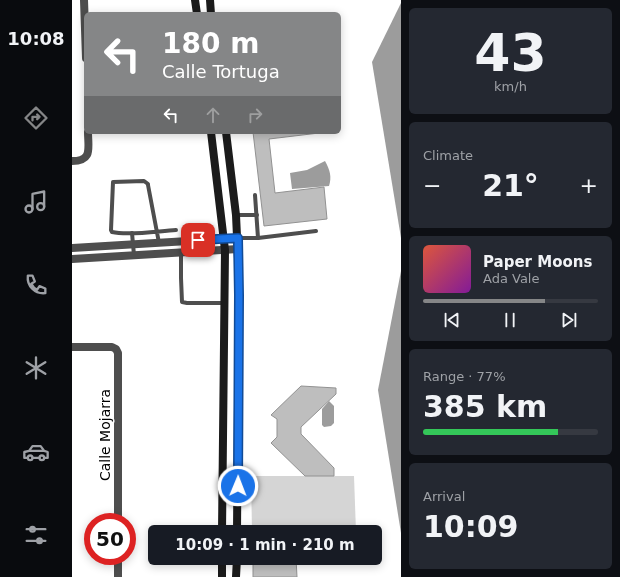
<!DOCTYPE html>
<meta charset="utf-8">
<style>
body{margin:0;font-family:"DejaVu Sans",sans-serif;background:#242831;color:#f1f3f6;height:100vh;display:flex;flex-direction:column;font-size:15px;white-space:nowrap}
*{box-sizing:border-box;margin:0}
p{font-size:13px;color:#9ea1a6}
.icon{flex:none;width:22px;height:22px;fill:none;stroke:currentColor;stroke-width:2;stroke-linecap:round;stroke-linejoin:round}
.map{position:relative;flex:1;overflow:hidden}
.drawer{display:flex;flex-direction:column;gap:8px;padding:8px;background:#0d0f14;width:219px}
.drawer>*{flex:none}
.top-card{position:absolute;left:12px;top:12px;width:257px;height:122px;border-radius:6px;box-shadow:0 2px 10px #0003;background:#858687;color:#fff;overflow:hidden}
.speed{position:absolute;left:12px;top:513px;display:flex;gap:8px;font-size:20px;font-weight:700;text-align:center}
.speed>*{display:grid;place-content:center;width:52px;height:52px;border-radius:50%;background:#171b24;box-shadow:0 2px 10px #0003;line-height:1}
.speed .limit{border:6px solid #d22;background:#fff;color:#111}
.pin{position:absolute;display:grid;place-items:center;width:34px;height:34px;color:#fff;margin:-17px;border-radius:8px;box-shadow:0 2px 6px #0006}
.me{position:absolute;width:44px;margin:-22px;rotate:1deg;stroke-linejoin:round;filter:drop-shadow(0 0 3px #0008)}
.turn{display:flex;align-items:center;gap:14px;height:84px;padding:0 12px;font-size:18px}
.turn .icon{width:52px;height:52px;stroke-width:2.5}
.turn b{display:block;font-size:28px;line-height:34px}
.lanes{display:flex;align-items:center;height:38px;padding:0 12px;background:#0003;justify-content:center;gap:20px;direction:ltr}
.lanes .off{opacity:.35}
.big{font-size:30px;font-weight:700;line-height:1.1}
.drawer .widget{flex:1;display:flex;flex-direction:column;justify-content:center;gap:6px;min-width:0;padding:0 14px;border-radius:6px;background:#242831}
.drawer .dial{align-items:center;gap:0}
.dial b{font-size:52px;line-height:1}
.song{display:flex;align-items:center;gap:12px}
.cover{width:48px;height:48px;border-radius:6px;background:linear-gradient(135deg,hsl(10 70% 55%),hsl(290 70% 35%))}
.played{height:4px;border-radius:2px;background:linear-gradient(90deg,#858687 70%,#363941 70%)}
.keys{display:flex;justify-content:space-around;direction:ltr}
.heat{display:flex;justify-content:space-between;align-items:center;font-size:22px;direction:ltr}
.charge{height:6px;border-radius:3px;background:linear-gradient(90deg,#34c759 77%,#363941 0)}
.trip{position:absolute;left:76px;top:525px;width:234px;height:40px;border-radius:6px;background:#171b24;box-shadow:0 2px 10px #0003;font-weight:700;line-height:40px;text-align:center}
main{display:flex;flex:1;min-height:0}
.menu{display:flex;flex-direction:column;width:72px;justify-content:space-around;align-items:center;background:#090b0e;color:#9ea1a6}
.menu .icon{width:28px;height:28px}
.menu .selected{color:#858687}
.menu b{font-size:18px;color:#f1f3f6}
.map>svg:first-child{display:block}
.green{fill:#d5d5d5}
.water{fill:#9c9c9c}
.building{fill:#bebebe;stroke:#929292}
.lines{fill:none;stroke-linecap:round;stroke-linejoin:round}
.lane{stroke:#4e4e4e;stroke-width:4}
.street{stroke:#4e4e4e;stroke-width:8}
.secondary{stroke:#1b1b1b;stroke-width:8}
.route-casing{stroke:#114b97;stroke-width:10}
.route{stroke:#1a73e8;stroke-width:7}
.labels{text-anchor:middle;stroke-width:3;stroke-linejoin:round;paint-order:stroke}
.street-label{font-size:14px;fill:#000;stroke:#fff}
</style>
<main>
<nav class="menu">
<b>10:08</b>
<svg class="icon selected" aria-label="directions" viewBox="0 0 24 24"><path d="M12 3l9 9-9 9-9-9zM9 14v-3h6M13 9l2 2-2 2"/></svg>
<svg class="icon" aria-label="music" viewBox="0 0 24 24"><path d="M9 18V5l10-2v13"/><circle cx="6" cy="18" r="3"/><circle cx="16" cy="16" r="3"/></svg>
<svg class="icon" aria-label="phone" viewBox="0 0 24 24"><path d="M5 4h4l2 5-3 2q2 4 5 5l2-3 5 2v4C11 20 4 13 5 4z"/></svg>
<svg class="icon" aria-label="climate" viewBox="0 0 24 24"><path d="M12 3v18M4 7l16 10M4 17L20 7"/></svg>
<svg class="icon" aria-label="car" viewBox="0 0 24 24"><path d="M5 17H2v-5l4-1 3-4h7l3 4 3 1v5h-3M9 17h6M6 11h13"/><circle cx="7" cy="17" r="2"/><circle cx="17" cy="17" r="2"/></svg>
<svg class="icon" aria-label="filters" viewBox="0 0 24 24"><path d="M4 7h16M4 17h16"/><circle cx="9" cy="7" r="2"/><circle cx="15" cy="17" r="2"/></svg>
</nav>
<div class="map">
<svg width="329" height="577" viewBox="0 0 329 577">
<rect width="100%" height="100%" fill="#fff"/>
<!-- green -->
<path class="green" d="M179,476h103l2,56h-104z"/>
<!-- water -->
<g class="water">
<path d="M329,3v235l-29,-176z"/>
<path d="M253,161c5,9 7,16 4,25l-37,3 -2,-16 17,-3z"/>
<path d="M329,271v262l-23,-143z"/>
<path d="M257,401l5,5v17l-3,3 -7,1 -2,-2v-16z"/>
</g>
<!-- building -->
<g class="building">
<path d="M181,132h65l1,1 -50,6 6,54 49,-6 3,32 -63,7z"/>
<path d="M229,386l35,2v6l-35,33v7l33,34v8h-29l-34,-33 6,-6v-18l-6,-4z"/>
<path d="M181,558h43l1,19h-44z"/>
</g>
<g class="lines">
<!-- lane -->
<g class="lane">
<path d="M183,195l3,43 58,-7"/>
<path d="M164,215h21"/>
<path d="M60,233l2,22"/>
<path d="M166,238h20"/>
<path d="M87,243l-11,-58v-1l-4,-3 -31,1 -2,48 1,2c17,4 46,-1 64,-2"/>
<path d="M109,253v25l1,24 5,1h37"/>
</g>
<!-- street -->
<g class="street">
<path d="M12,0l2,58"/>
<path d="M0,161c21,0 16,-13 16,-29"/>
<path d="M0,248l166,-10"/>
<path d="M0,259l166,-10"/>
<path d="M0,347h40l4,2 2,4v169"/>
<path d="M46,556v21"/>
</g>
<!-- secondary -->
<g class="secondary">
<path d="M123,0l2,14"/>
<path d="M138,0l1,14"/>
<path d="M139,132l14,118 -3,282"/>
<path d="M154,132l10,83 3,65 -2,252"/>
<path d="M150,577v-19"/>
<path d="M164,577l1,-19"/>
</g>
</g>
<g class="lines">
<defs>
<path id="route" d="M126,240l40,-2 1,57 -1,191"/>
</defs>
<!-- route casing -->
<use href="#route" class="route-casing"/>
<!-- route -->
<use href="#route" class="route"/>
</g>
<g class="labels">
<!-- street labels -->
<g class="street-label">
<text transform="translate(33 435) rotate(-90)" y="5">Calle Mojarra</text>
</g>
</g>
</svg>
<div class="speed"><div class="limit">50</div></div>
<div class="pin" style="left:126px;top:240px;background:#d93025"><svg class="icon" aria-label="arrive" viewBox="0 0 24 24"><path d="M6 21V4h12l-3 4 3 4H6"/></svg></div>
<svg class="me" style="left:166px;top:486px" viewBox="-20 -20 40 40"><circle r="17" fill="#1a73e8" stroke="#fff" stroke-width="3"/><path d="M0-11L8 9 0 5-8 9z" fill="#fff"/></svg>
<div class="trip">10:09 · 1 min · 210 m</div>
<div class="top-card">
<div class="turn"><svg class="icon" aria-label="left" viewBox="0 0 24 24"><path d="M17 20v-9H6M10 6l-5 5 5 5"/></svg><div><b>180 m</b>Calle Tortuga</div></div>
<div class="lanes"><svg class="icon" aria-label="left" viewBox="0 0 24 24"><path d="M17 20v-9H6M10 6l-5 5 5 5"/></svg><svg class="icon off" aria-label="ahead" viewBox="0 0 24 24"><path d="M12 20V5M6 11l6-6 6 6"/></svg><svg class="icon off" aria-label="right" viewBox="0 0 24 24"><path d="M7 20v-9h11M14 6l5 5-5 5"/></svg></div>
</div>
</div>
<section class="drawer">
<div class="widget dial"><b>43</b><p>km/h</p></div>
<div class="widget"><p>Climate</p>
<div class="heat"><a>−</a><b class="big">21°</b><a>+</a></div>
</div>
<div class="widget">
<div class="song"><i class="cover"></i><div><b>Paper Moons</b><p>Ada Vale</p></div></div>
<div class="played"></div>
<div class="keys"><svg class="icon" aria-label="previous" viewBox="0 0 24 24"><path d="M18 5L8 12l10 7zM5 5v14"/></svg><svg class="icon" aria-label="pause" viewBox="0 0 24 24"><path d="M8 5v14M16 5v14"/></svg><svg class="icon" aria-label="next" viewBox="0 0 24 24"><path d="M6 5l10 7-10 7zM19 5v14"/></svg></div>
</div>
<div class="widget"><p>Range · 77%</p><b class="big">385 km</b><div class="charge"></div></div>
<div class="widget"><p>Arrival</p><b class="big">10:09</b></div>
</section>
</main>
